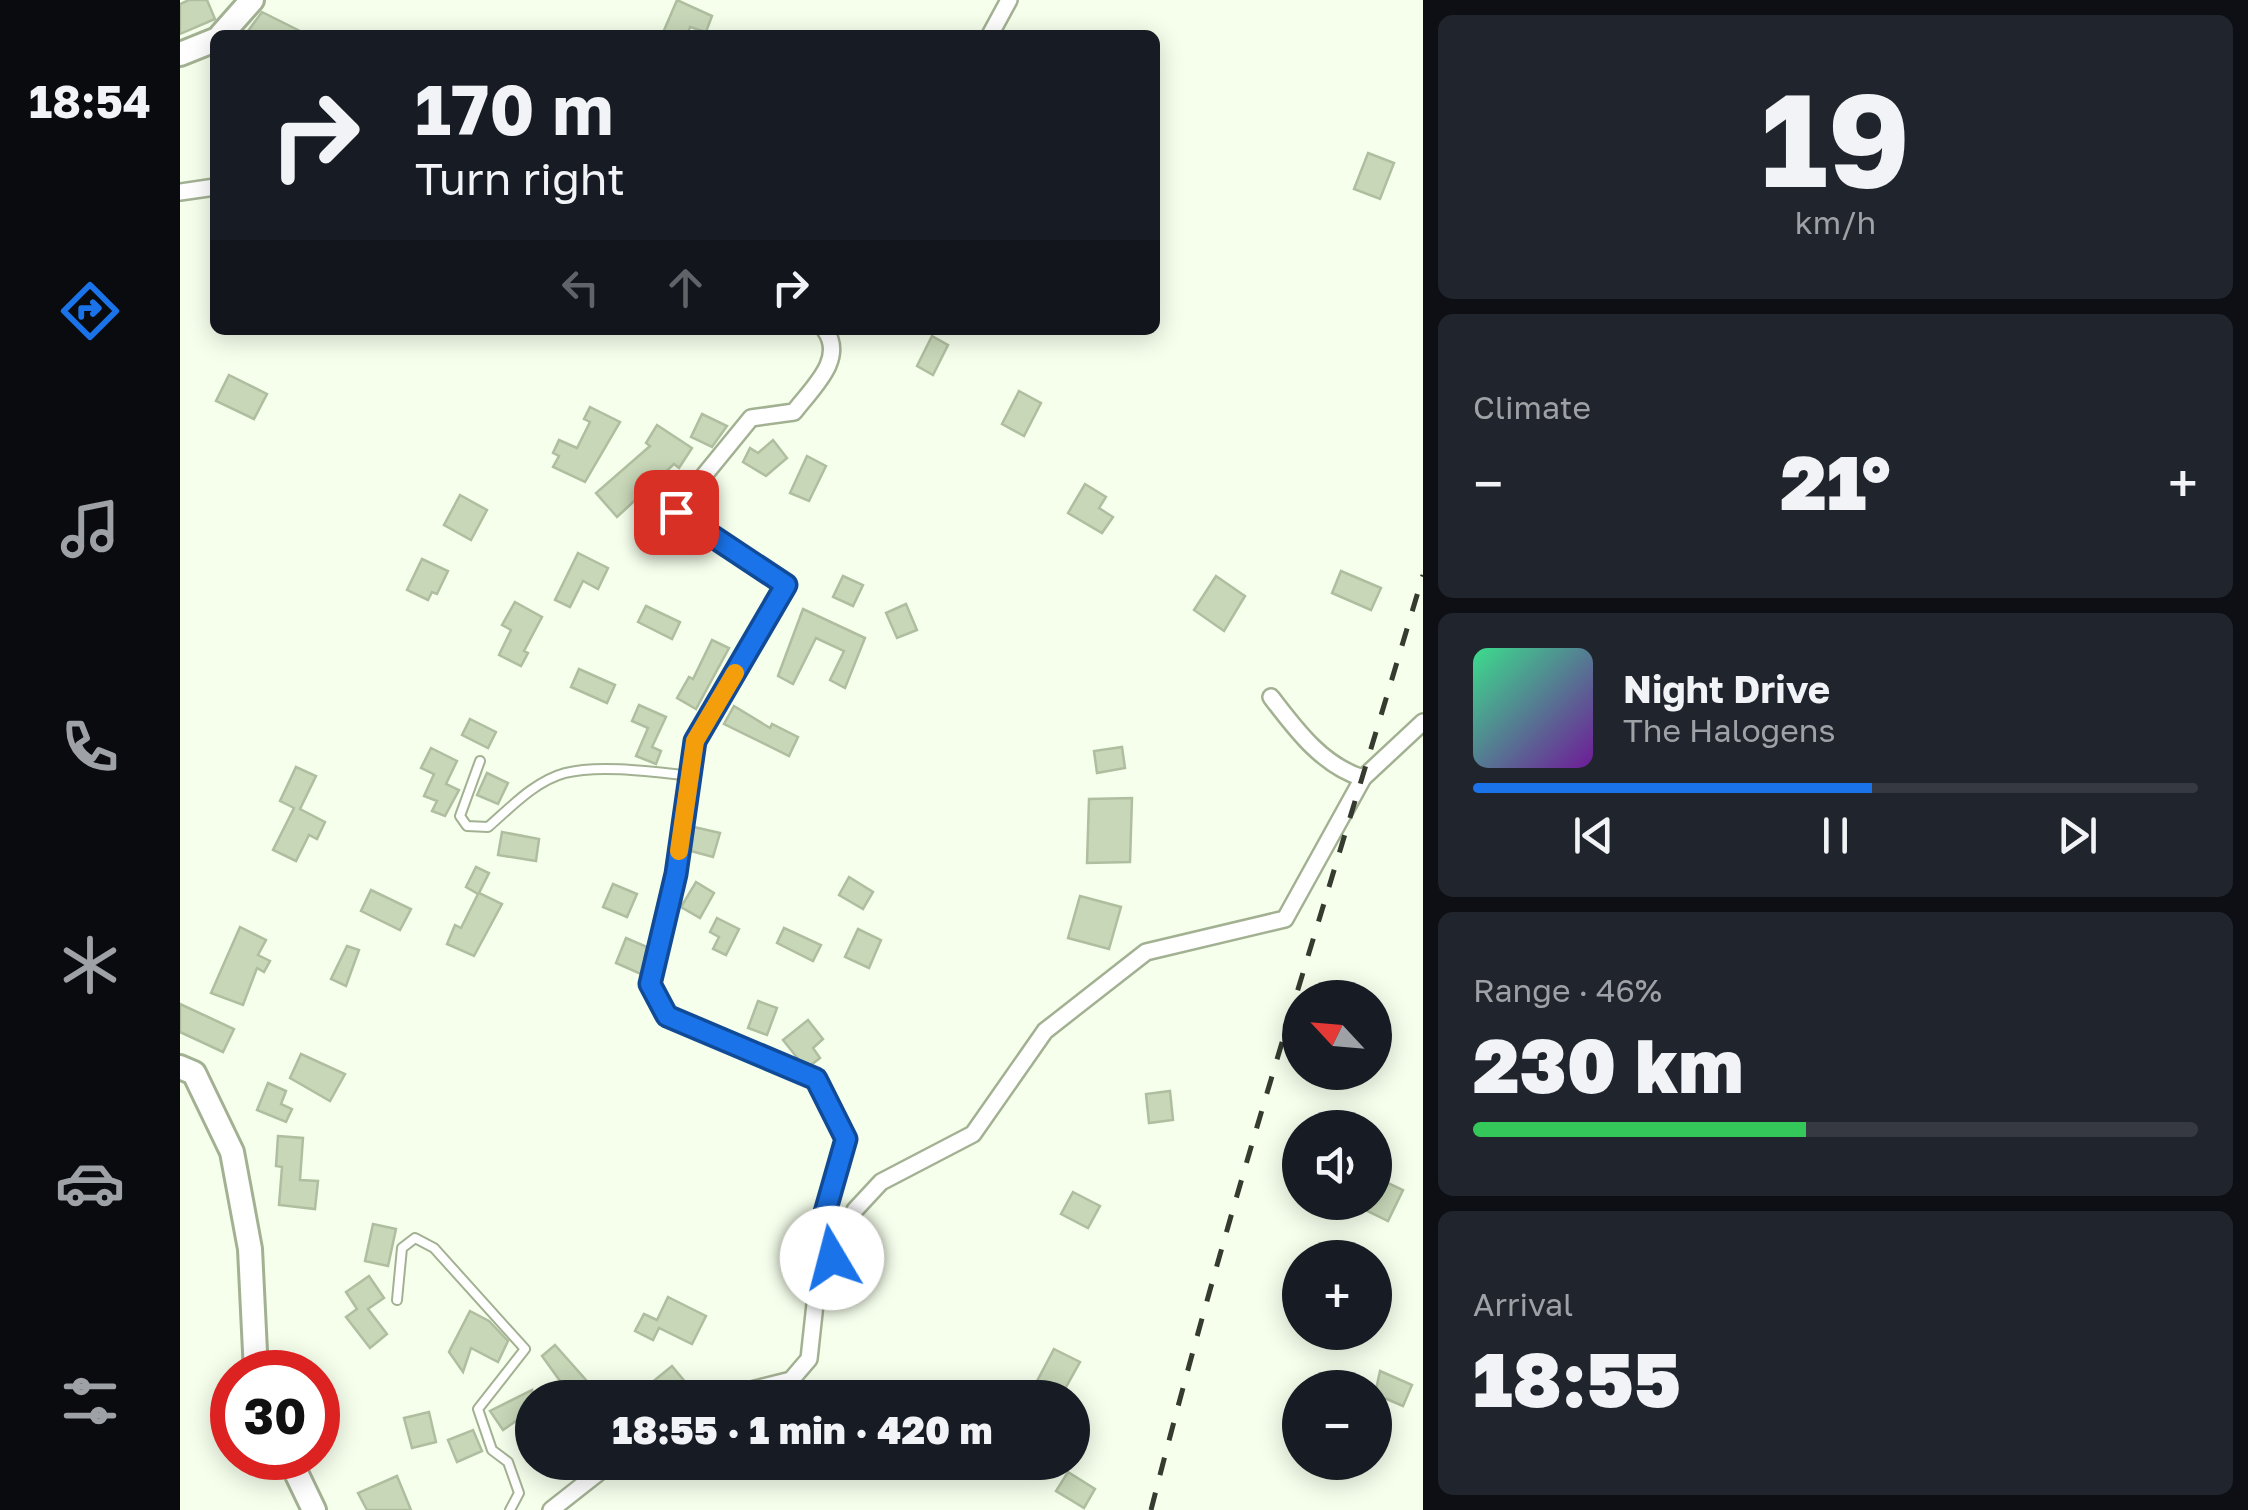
<!DOCTYPE html>
<meta charset="utf-8">
<style>
body{margin:0;font-family:"Golos Text",sans-serif;background:#20242c;color:#f1f3f6;height:100vh;display:flex;flex-direction:column;font-size:38px;white-space:nowrap}
*{box-sizing:border-box;margin:0}
p{font-size:32px;color:#9ea1a6}
.icon{flex:none;width:55px;height:55px;fill:none;stroke:currentColor;stroke-width:2;stroke-linecap:round;stroke-linejoin:round}
.map{position:relative;flex:1;overflow:hidden}
.side{display:flex;flex-direction:column;gap:15px;padding:15px;background:#0d0f14;width:825px}
.side>*{flex:none}
.hud{position:absolute;left:30px;top:30px;width:950px;height:305px;border-radius:15px;box-shadow:0 5px 25px #0003;background:#171b24;color:#f1f3f6;overflow:hidden}
.needle{width:65px;rotate:296deg}
.fabs{position:absolute;left:1102px;top:980px;display:grid;gap:20px}
.fabs a{display:grid;place-items:center;width:110px;height:110px;border-radius:50%;background:#171b24;box-shadow:0 5px 25px #0003;font-size:50px}
.speed{position:absolute;left:30px;top:1350px;display:flex;gap:20px;font-size:50px;font-weight:700;text-align:center}
.speed>*{display:grid;place-content:center;width:130px;height:130px;border-radius:50%;background:#171b24;box-shadow:0 5px 25px #0003;line-height:1}
.speed .limit{border:15px solid #d22;background:#fff;color:#111}
.pin{position:absolute;display:grid;place-items:center;width:85px;height:85px;color:#fff;margin:-42px;border-radius:20px;box-shadow:0 5px 15px #0006}
.me{position:absolute;width:110px;margin:-55px;rotate:352deg;stroke-linejoin:round;filter:drop-shadow(0 0 8px #0008)}
.turn{display:flex;align-items:center;gap:35px;height:210px;padding:0 40px;font-size:45px}
.turn .icon{width:130px;height:130px;stroke-width:2.5}
.turn b{display:block;font-size:70px;line-height:85px}
.lanes{display:flex;align-items:center;height:95px;padding:0 40px;background:#0003;justify-content:center;gap:50px;direction:ltr}
.lanes .off{opacity:.35}
.big{font-size:75px;font-weight:800;line-height:1.1}
.side .tile{flex:1;display:flex;flex-direction:column;justify-content:center;gap:15px;min-width:0;padding:0 35px;border-radius:15px;background:#20242c}
.side .dial{align-items:center;gap:0}
.dial b{font-size:130px;line-height:1}
.song{display:flex;align-items:center;gap:30px}
.cover{width:120px;height:120px;border-radius:15px;background:linear-gradient(135deg,hsl(150 70% 55%),hsl(280 70% 35%))}
.played{height:10px;border-radius:5px;background:linear-gradient(90deg,#1a73e8 55%,#363941 55%)}
.keys{display:flex;justify-content:space-around;direction:ltr}
.heat{display:flex;justify-content:space-between;align-items:center;font-size:55px;direction:ltr}
.charge{height:15px;border-radius:8px;background:linear-gradient(90deg,#34c759 46%,#363941 0)}
.trip{position:absolute;left:335px;top:1380px;width:575px;height:100px;border-radius:50px;background:#171b24;box-shadow:0 5px 25px #0003;font-weight:800;line-height:100px;text-align:center}
main{display:flex;flex:1;min-height:0}
.dock{display:flex;flex-direction:column;width:180px;justify-content:space-around;align-items:center;background:#090b0e;color:#9ea1a6}
.dock .icon{width:70px;height:70px}
.dock .current{color:#1a73e8}
.dock b{font-size:45px;color:#f1f3f6}
.map>svg:first-child{display:block}
.building{fill:#c8d7b8;stroke:#b0bea0;stroke-width:2.5}
.lines{fill:none;stroke-linecap:round;stroke-linejoin:round}
.lane-casing{stroke:#a3b193;stroke-width:12}
.street-casing{stroke:#a3b193;stroke-width:20}
.secondary-casing{stroke:#a3b193;stroke-width:28}
.lane{stroke:#fff;stroke-width:8}
.street{stroke:#fff;stroke-width:15}
.secondary{stroke:#fff;stroke-width:22}
.rail{stroke:#353b2f;stroke-width:5;stroke-dasharray:18 18;stroke-linecap:butt}
.route-casing{stroke:#114b97;stroke-width:25}
.route{stroke:#1a73e8;stroke-width:18}
.slow{stroke:#f59e0b;stroke-width:18}
</style>
<main>
<nav class="dock">
<b>18:54</b>
<svg class="icon current" aria-label="directions" viewBox="0 0 24 24"><path d="M12 3l9 9-9 9-9-9zM9 14v-3h6M13 9l2 2-2 2"/></svg>
<svg class="icon" aria-label="music" viewBox="0 0 24 24"><path d="M9 18V5l10-2v13"/><circle cx="6" cy="18" r="3"/><circle cx="16" cy="16" r="3"/></svg>
<svg class="icon" aria-label="phone" viewBox="0 0 24 24"><path d="M5 4h4l2 5-3 2q2 4 5 5l2-3 5 2v4C11 20 4 13 5 4z"/></svg>
<svg class="icon" aria-label="climate" viewBox="0 0 24 24"><path d="M12 3v18M4 7l16 10M4 17L20 7"/></svg>
<svg class="icon" aria-label="car" viewBox="0 0 24 24"><path d="M5 17H2v-5l4-1 3-4h7l3 4 3 1v5h-3M9 17h6M6 11h13"/><circle cx="7" cy="17" r="2"/><circle cx="17" cy="17" r="2"/></svg>
<svg class="icon" aria-label="filters" viewBox="0 0 24 24"><path d="M4 7h16M4 17h16"/><circle cx="9" cy="7" r="2"/><circle cx="15" cy="17" r="2"/></svg>
</nav>
<div class="map">
<svg width="1243" height="1510" viewBox="0 0 1243 1510">
<rect width="100%" height="100%" fill="#f6ffec"/>
<!-- building -->
<g class="building">
<path d="M9,0h18l8,19 -35,15v-30z"/>
<path d="M497,0l35,16 -6,16 -16,-5 -3,8h-25z"/>
<path d="M82,12l46,23h-63z"/>
<path d="M1188,153l26,10 -14,36 -26,-10z"/>
<path d="M752,336l16,9 -15,30 -16,-9z"/>
<path d="M49,375l38,19 -13,25 -38,-18z"/>
<path d="M839,391l22,12 -17,33 -22,-12z"/>
<path d="M410,407l30,15 -35,60 -32,-15 6,-11 -6,-3 6,-13 18,8 13,-26 -6,-3z"/>
<path d="M522,414l25,12 -15,21 -21,-10z"/>
<path d="M477,425l35,23 -13,20 -5,-4 -57,53 -21,-24 54,-47 -4,-3z"/>
<path d="M593,440l14,18 -21,18 -23,-14 7,-14 8,5z"/>
<path d="M627,456l19,10 -17,35 -19,-8z"/>
<path d="M905,484l21,13 -7,11 14,9 -11,16 -34,-20z"/>
<path d="M280,495l27,15 -16,30 -27,-15z"/>
<path d="M398,553l30,15 -10,21 -15,-8 -13,26 -15,-7z"/>
<path d="M242,559l26,12 -11,23 -5,-2 -4,8 -21,-10z"/>
<path d="M1161,571l40,17 -10,22 -39,-17z"/>
<path d="M663,576l20,9 -10,21 -20,-9z"/>
<path d="M1036,576l29,20 -21,35 -30,-21z"/>
<path d="M335,602l27,15 -18,34 4,2 -7,13 -22,-11 12,-25 -9,-5z"/>
<path d="M726,604l11,26 -20,8 -11,-25z"/>
<path d="M466,606l34,16 -8,17 -34,-17z"/>
<path d="M623,609l62,29 -20,50 -15,-8 14,-29 -28,-13 -23,46 -15,-8z"/>
<path d="M532,640l17,8 -33,61 -19,-11 12,-21 4,2z"/>
<path d="M399,669l36,16 -8,18 -36,-16z"/>
<path d="M459,705l27,12 -14,30 9,4 -5,13 -20,-8 12,-28 -16,-7z"/>
<path d="M554,706l36,22 2,-4 26,13 -9,19 -65,-32z"/>
<path d="M290,719l26,13 -8,16 -26,-13z"/>
<path d="M942,747l3,21 -28,5 -3,-22z"/>
<path d="M251,748l26,13 -11,23 13,6 -14,26 -13,-5 5,-10 -13,-5 10,-22 -13,-6z"/>
<path d="M116,767l20,9 -16,33 25,13 -8,17 -8,-4 -13,26 -23,-11 21,-42 -14,-7z"/>
<path d="M307,773l21,10 -10,21 -21,-9z"/>
<path d="M952,798l-2,64 -43,1 2,-64z"/>
<path d="M514,827l26,6 -7,24 -22,-6z"/>
<path d="M322,832l37,7 -3,22 -38,-6z"/>
<path d="M296,867l13,6 -10,20 23,11 -28,52 -27,-12 8,-19 6,3 17,-34 -12,-7z"/>
<path d="M669,877l24,15 -10,17 -24,-14z"/>
<path d="M516,882l18,11 -14,25 -19,-11z"/>
<path d="M433,884l24,10 -10,23 -24,-10z"/>
<path d="M191,890l40,19 -11,21 -39,-19z"/>
<path d="M900,896l41,11 -12,42 -41,-11z"/>
<path d="M537,918l22,11 -13,26 -13,-6 6,-12 -9,-5z"/>
<path d="M60,927l26,13 -8,15 12,6 -6,11 -7,-4 -14,37 -32,-12z"/>
<path d="M604,928l37,17 -8,16 -36,-18z"/>
<path d="M678,929l23,11 -12,28 -24,-11z"/>
<path d="M446,938l21,9 -6,27 -25,-11z"/>
<path d="M167,946l12,4 -13,36 -15,-7z"/>
<path d="M578,1001l19,7 -10,27 -19,-7z"/>
<path d="M0,1004l54,25 -11,23 -43,-20z"/>
<path d="M628,1020l15,19 -10,9 7,10 -9,7 -12,-5 -16,-20z"/>
<path d="M121,1054l44,20 -15,27 -40,-23z"/>
<path d="M88,1083l18,8 -5,13 11,5 -6,13 -29,-12z"/>
<path d="M990,1091l3,29 -24,3 -3,-29z"/>
<path d="M98,1136l25,2 -3,42 18,1 -3,28 -36,-4 3,-38 -6,-1z"/>
<path d="M1195,1177l28,13 -15,31 -39,-19h26z"/>
<path d="M893,1192l27,14 -12,22 -27,-14z"/>
<path d="M193,1224l23,5 -8,37 -23,-5z"/>
<path d="M189,1276l15,22 -16,11 19,25 -17,14 -24,-31 11,-8 -11,-17z"/>
<path d="M488,1297l38,19 -14,28 -33,-16 -6,12 -18,-9 9,-17 13,6z"/>
<path d="M290,1311l19,10 19,20 -10,21 -27,-14 -8,24 -14,-20z"/>
<path d="M375,1345l31,35 -18,12 -26,-36z"/>
<path d="M874,1349l26,13 -19,34 -25,-13z"/>
<path d="M492,1366l15,18 -17,14h-18l-7,-10z"/>
<path d="M1200,1371l32,14 -9,21 -28,-12z"/>
<path d="M352,1390v20l-29,20 -13,-19z"/>
<path d="M249,1412l7,30 -24,6 -8,-30z"/>
<path d="M293,1430l9,21 -25,11 -9,-22z"/>
<path d="M888,1472l27,17 -11,19 -28,-17z"/>
<path d="M217,1476l14,34h-44l-9,-17z"/>
</g>
<g class="lines">
<defs>
<g id="lane">
<path d="M300,761l-20,55 7,10 21,1c22,-19 47,-46 77,-54 35,-9 90,-1 126,3"/>
<path d="M217,1300l5,-52 13,-10 19,10 91,101 -47,60 14,41 16,12 11,31 -9,17"/>
</g>
<g id="street">
<path d="M810,35l19,-35"/>
<path d="M0,192l35,-5"/>
<path d="M645,330c21,29 -13,58 -31,82l-43,6 -76,93 111,74 -91,156 -19,133 -26,110 17,32 149,63 31,60 -27,91 12,28"/>
<path d="M1091,697c25,33 52,69 92,81"/>
<path d="M539,1398l72,-18 18,-21 6,-55 40,-94 26,-28 92,-48 72,-103 101,-79 139,-33 78,-141 60,-56"/>
<path d="M371,1510l61,-48"/>
</g>
<g id="secondary">
<path d="M41,35l31,-35"/>
<path d="M0,54l35,-14"/>
<path d="M0,1067l14,6 38,79 18,97 6,123"/>
<path d="M109,1458l25,52"/>
</g>
</defs>
<!-- lane casing -->
<use href="#lane" class="lane-casing"/>
<!-- street casing -->
<use href="#street" class="street-casing"/>
<!-- secondary casing -->
<use href="#secondary" class="secondary-casing"/>
<!-- lane -->
<use href="#lane" class="lane"/>
<!-- street -->
<use href="#street" class="street"/>
<!-- secondary -->
<use href="#secondary" class="secondary"/>
<!-- rail -->
<path class="rail" d="M971,1510c80,-315 180,-624 272,-935"/>
</g>
<g class="lines">
<defs>
<path id="route" d="M496,512l110,73 -91,156 -19,133 -26,110 17,32 149,63 30,60 -26,91 12,28"/>
</defs>
<!-- route casing -->
<use href="#route" class="route-casing"/>
<!-- route -->
<use href="#route" class="route"/>
<!-- slow -->
<path class="slow" d="M499,851l16,-110 40,-68"/>
</g>
</svg>
<div class="fabs">
<a><svg class="needle" viewBox="-14 -14 28 28"><path d="M0-13l5 13h-10z" fill="#e53935"/><path d="M0 13l5-13h-10z" fill="#9ea1a6"/></svg></a>
<a><svg class="icon" aria-label="sound" viewBox="0 0 24 24"><path d="M4 9h4l5-4v14l-5-4H4zM17 9q2 3 0 6"/></svg></a>
<a>+</a>
<a>−</a>
</div>
<div class="speed"><div class="limit">30</div></div>
<div class="pin" style="left:496px;top:512px;background:#d93025"><svg class="icon" aria-label="arrive" viewBox="0 0 24 24"><path d="M6 21V4h12l-3 4 3 4H6"/></svg></div>
<svg class="me" style="left:652px;top:1258px" viewBox="-20 -20 40 40"><circle r="19" fill="#fff"/><path d="M0-13L10 11 0 6-10 11z" fill="#1a73e8"/></svg>
<div class="trip">18:55 · 1 min · 420 m</div>
<div class="hud">
<div class="turn"><svg class="icon" aria-label="right" viewBox="0 0 24 24"><path d="M7 20v-9h11M14 6l5 5-5 5"/></svg><div><b>170 m</b>Turn right</div></div>
<div class="lanes"><svg class="icon off" aria-label="left" viewBox="0 0 24 24"><path d="M17 20v-9H6M10 6l-5 5 5 5"/></svg><svg class="icon off" aria-label="ahead" viewBox="0 0 24 24"><path d="M12 20V5M6 11l6-6 6 6"/></svg><svg class="icon" aria-label="right" viewBox="0 0 24 24"><path d="M7 20v-9h11M14 6l5 5-5 5"/></svg></div>
</div>
</div>
<section class="side">
<div class="tile dial"><b>19</b><p>km/h</p></div>
<div class="tile"><p>Climate</p>
<div class="heat"><a>−</a><b class="big">21°</b><a>+</a></div>
</div>
<div class="tile">
<div class="song"><i class="cover"></i><div><b>Night Drive</b><p>The Halogens</p></div></div>
<div class="played"></div>
<div class="keys"><svg class="icon" aria-label="previous" viewBox="0 0 24 24"><path d="M18 5L8 12l10 7zM5 5v14"/></svg><svg class="icon" aria-label="pause" viewBox="0 0 24 24"><path d="M8 5v14M16 5v14"/></svg><svg class="icon" aria-label="next" viewBox="0 0 24 24"><path d="M6 5l10 7-10 7zM19 5v14"/></svg></div>
</div>
<div class="tile"><p>Range · 46%</p><b class="big">230 km</b><div class="charge"></div></div>
<div class="tile"><p>Arrival</p><b class="big">18:55</b></div>
</section>
</main>
